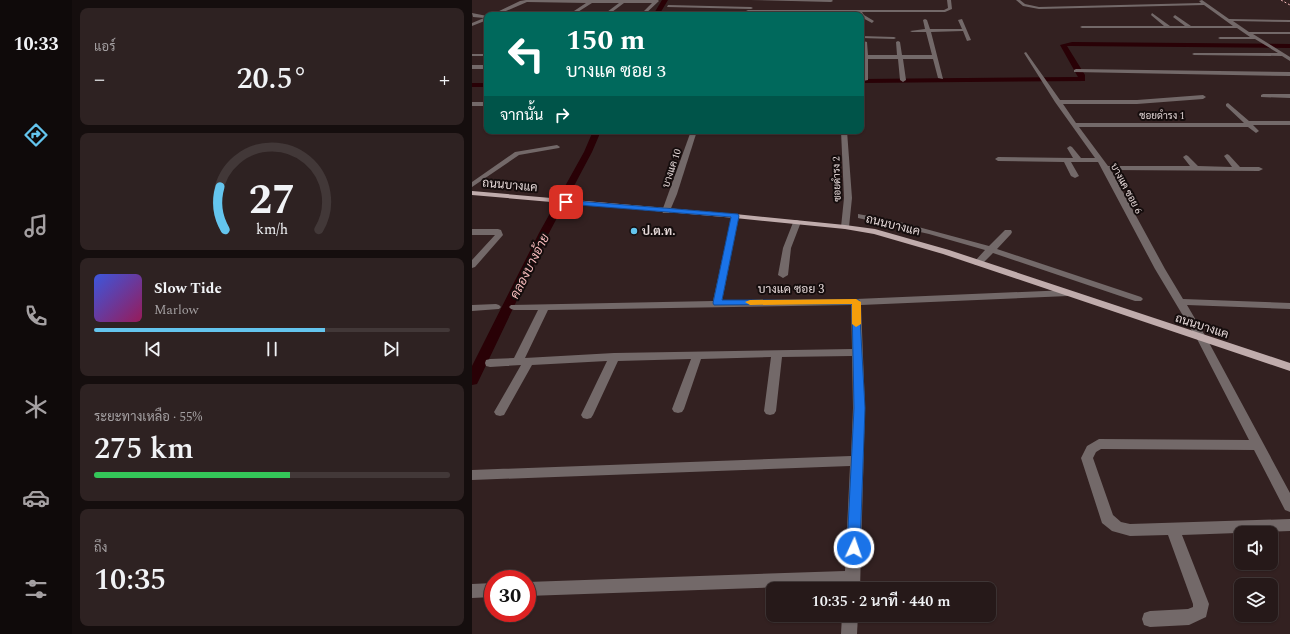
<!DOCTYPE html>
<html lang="th">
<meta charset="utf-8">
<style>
body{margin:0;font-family:Spectral,Sarabun,serif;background:#2e2222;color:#f1f3f6;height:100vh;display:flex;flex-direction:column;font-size:15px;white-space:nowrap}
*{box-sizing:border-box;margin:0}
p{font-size:13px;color:#a4a0a2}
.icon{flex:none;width:22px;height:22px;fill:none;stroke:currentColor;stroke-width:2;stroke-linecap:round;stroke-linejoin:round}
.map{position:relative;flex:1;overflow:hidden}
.drawer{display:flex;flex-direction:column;gap:8px;padding:8px;background:#150e0e;width:400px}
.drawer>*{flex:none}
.top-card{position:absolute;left:12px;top:12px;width:380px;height:122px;border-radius:8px;box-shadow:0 1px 3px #0004,0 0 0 1px #423838;background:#00695c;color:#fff;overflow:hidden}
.controls{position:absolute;left:762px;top:526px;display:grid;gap:8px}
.controls a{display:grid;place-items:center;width:44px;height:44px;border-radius:8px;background:#261919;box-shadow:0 1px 3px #0004,0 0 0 1px #423838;font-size:20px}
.speed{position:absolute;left:12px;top:570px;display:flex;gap:8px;font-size:20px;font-weight:700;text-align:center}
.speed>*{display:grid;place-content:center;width:52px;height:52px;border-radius:50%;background:#261919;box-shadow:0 1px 3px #0004,0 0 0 1px #423838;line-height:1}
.speed .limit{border:6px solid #d22;background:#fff;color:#111}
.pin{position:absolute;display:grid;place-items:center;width:34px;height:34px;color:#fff;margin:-17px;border-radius:8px;box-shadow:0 2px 6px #0006}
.me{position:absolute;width:44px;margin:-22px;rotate:3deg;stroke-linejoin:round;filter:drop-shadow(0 0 3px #0008)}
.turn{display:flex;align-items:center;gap:14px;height:84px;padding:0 16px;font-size:18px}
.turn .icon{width:52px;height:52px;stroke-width:2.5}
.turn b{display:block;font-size:28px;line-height:34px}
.then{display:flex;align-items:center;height:38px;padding:0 16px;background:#0003;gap:8px;font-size:15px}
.big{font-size:30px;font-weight:600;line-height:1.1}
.drawer .card{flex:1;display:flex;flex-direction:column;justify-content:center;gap:6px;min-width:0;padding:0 14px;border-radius:8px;background:#2e2222}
.drawer .dial{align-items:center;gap:0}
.dial svg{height:104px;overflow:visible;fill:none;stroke:#423838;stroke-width:7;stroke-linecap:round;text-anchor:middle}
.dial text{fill:#f1f3f6;stroke:none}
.song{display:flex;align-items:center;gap:12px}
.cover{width:48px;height:48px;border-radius:6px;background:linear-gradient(135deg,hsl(230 70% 55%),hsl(330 70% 35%))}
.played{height:4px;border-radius:2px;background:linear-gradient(90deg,#64c5ee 65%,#423838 65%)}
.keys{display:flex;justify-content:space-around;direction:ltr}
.heat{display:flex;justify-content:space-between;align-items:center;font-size:22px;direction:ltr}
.charge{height:6px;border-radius:3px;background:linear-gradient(90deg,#34c759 55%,#423838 0)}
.trip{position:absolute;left:294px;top:582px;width:230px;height:40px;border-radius:8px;background:#261919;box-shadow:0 1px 3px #0004,0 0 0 1px #423838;font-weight:600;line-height:40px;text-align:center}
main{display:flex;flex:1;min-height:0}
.tab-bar{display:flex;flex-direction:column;width:72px;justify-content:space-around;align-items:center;background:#0f0a0a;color:#a4a0a2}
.tab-bar .icon{width:28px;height:28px}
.tab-bar .active{color:#64c5ee}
.tab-bar b{font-size:18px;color:#f1f3f6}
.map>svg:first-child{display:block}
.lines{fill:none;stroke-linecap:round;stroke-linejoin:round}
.canal{fill:#290106;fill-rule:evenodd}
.ferry{stroke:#f6babb;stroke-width:1;stroke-dasharray:2 2;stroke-linecap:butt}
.minor{fill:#736969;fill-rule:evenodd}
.major{fill:#c0acac;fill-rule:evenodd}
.route{fill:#1a73e8;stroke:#114b97}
.slow{fill:#f59e0b}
.poi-dot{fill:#64c5ee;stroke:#150d0d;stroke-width:1.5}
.labels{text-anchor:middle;stroke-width:4;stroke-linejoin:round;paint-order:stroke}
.far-street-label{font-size:10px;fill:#e6d9d9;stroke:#150d0d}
.street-label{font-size:12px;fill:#e6d9d9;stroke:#150d0d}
.poi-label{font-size:12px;font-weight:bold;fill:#e6d9d9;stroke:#150d0d;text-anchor:start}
.water-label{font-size:13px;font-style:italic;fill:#f6babb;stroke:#150d0d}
</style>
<main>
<nav class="tab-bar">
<b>10:33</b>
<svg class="icon active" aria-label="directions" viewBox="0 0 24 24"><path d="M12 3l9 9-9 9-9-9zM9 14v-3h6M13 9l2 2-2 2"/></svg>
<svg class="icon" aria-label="music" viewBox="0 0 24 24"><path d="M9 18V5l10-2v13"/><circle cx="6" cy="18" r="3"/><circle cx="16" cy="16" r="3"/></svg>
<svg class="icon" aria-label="phone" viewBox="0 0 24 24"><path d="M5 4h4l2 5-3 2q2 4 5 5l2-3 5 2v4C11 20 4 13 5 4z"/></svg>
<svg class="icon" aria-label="climate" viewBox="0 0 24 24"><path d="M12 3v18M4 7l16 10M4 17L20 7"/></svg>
<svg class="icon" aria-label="car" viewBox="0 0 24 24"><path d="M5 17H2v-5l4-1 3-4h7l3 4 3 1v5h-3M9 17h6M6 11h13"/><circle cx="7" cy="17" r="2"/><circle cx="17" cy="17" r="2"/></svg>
<svg class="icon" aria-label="filters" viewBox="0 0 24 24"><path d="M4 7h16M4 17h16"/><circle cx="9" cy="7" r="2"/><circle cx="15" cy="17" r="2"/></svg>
</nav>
<section class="drawer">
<div class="card"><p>แอร์</p>
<div class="heat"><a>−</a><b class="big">20.5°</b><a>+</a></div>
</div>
<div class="card dial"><svg viewBox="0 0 100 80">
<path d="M14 69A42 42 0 1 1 86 69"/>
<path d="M14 69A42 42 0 0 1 10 36" stroke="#64c5ee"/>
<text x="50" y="56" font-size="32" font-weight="700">27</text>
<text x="50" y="72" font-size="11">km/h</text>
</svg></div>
<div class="card">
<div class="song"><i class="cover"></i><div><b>Slow Tide</b><p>Marlow</p></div></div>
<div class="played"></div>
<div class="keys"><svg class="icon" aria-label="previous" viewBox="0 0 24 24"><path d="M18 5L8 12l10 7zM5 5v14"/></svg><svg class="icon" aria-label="pause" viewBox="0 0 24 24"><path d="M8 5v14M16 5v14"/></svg><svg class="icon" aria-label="next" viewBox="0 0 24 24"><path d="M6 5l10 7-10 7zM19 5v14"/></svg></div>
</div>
<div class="card"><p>ระยะทางเหลือ · 55%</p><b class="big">275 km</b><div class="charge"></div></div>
<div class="card"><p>ถึง</p><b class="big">10:35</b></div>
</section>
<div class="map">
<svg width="818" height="634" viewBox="0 0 818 634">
<rect width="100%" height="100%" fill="#332121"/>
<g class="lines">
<!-- canal -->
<g class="canal">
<path d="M190,0h6l-9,15h-6z"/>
<path d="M600,42l218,2v4l-218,-2h-5l18,29v6l-224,2v-4l217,-2 -18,-32z"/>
<rect x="0" y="83" width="15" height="4"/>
<path d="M121,131h8l-9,21 -43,81 -70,147 -2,4 -5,1v-19l67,-133 45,-81z"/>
</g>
<!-- ferry -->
<path class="ferry" d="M809,0l9,5"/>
<!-- minor -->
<g class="minor">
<path d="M54,0h132l1,1 -15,14h-4l12,-12h-28l-16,12h-5l16,-12h-27l-19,12h-5l18,-12 -59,-1 -28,12 23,1h-31l29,-14z"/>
<path d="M278,0h82l1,1 -2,1z"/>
<path d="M475,0h4l1,9 -7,3h-83l2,3 10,6 -2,2 -11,-6v-2l-3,-3h-110l-2,-1 2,-1h196l4,-2z"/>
<path d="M544,0h4l5,4 14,3 162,-4 -2,-2 3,-1 27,19 61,1v2l-57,-1 16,11h41v2h-37l37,23v4l-8,-5 -88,-1 -2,-1 2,-1h84l-23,-14h-35l-2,-1 2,-1h30l-13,-9h-155l-2,-1 2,-1h82l-13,-11 1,-2 18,13h15l-12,-9 2,-2 16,11h42l-29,-21 -165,4 -16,-3z"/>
<path d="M196,5l83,2 2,1 -2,1 -84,-2z"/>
<path d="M0,13l15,3v4l-15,6v-3l12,-5 -11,-1z"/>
<path d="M453,19l2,1 3,9h32l-4,-9 4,-1 9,21 -4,1 -4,-10 -32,1 12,47 -5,-1 -5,-19h-30l3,21 -3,2 -3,-2 -2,-21h-30v21l-5,1 -1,-22h-1v-4h1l1,-14 4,1 1,13h29l-1,-13 2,-1 2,1 2,13h30l-6,-23h-14l-2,-1 15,-2 -2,-9z"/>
<path d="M389,36l33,1 2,1 -2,1 -33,-1z"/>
<path d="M554,52l34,48h77l66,-5 3,2 -3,2 -66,5h-74l13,19h168l-18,-17v-2l2,-1 21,18h41v4h-37l6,6 -3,2 -8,-6h-169l29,39h82l-7,-9 3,-2 2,1 10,10 34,1 -8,-11 3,-2 2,1 11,12h19l4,2 -4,2 -148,-1 54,99 18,30 107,4v6l-103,-4 20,34 83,154v19l-5,-2 -31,-60 -153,-1 -5,3 -3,6 20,57 8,7 9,2 160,-5v12l-108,4 27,69 -3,13 -17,8 -39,2 -6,-2 -2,-6 2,-6 6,-2 38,-2 5,-2v-3l-25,-69 -38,1 -18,-5 -10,-8 -21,-65 6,-12 12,-7 150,1 -52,-101 -42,-70 -57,-107h-27l8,14 -4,2 -4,-2 -7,-14 -66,-1 -3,-2 3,-2 75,1 -6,-10 3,-2 2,1 9,11h14l-40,-56 -31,-49z"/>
<rect x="0" y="54" width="15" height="2"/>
<rect x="0" y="65" width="15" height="4"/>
<path d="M604,69l214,3v4l-216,-4v-2z"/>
<path d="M791,94h27v4l-29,-1v-2z"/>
<rect x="0" y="102" width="15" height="4"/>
<path d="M219,131h6l-20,63 -8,19h-6l-1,-2z"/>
<path d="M369,131h6l5,67 -3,29 -4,2 -4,-2 3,-29z"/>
<path d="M85,145l3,2 -1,1 -40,7 -47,32v-5l43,-30z"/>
<path d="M260,214h3l4,2 -17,85 134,-2 212,-9 5,3 -5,3 -207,9 4,103 -5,181h-16l1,-4 -318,11v-14l318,-11 5,-105 -378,14v-10l379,-14 2,-48 -1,-52 -70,1 -6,54 -2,3 -4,1 -4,-1 -2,-3 7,-54 -70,2 -17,50 -2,3 -4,1 -4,-1 -2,-3 19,-50 -73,2 -25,54 -2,3 -4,1 -4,-1 -2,-3 26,-54 -75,4 -28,50 -4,1 -4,-1 -2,-3 27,-47 -31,2 -4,-1 -1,-3 1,-3 4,-1 24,-1 24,-48h-24l-3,-1 -2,-2 2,-2 202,-4zM379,305l1,44 -238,4 -89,5 23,-48z"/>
<path d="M386,214l38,7 93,25 16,-16h6l1,2 -1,2 -14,15 144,48 2,2 -2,2h-6l-142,-48 -12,12h-6l-1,-2 1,-2 10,-11 -56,-16 -71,-16z"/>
<path d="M322,220h3l4,2 -10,26 -3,27 -5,3 -5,-3 5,-27z"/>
<path d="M0,229h26l3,1 2,5 -28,32 -3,1v-8l23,-25h-23z"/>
<path d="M24,304l3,1 2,2 -2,2 -27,2v-6z"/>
<path d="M21,583v14l-21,1v-14z"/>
<path d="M370,615h16l-1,19h-16z"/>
</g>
<!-- major -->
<path class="major" d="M0,191l263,23 110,11 30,4 74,21 341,113v8l-347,-117 -69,-20 -29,-5 -110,-11 -263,-23z"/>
</g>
<!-- route -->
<path class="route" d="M92,200l174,14 1,2 -17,84h137l6,108 -5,140 -2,4 -4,2 -5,-2 -2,-4 7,-140 -2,-104 -138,1 -1,-2 18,-86 -165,-13 -2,-1z"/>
<!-- slow -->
<path class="slow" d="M384,299l5,3v22l-5,3 -4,-3v-20l-102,1 -5,-3 5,-2z"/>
<!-- markers -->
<circle class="poi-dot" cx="162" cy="231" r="4"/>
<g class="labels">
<!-- far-street labels -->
<g class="far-street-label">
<text x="690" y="119">ซอยดำรง 1</text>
<text transform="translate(199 168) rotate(-72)" y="4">บางแค 10</text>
<text transform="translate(364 179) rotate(-92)" y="4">ซอยดำรง 2</text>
<text transform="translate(655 188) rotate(62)" y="4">บางแค ซอย 6</text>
</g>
<!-- street labels -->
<g class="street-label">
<text transform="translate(38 185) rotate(5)" y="4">ถนนบางแค</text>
<text transform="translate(421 225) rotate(14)" y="4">ถนนบางแค</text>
<text x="319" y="293">บางแค ซอย 3</text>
<text transform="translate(730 326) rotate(18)" y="4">ถนนบางแค</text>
</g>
<!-- poi labels -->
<g class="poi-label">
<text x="170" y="235">ป.ต.ท.</text>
</g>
<!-- water labels -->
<g class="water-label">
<text transform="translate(57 266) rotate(-63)" y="5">คลองบางอ้าย</text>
</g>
</g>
</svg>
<div class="controls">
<a><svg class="icon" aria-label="sound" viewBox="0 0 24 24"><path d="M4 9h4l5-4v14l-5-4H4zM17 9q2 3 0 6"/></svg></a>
<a><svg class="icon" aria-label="layers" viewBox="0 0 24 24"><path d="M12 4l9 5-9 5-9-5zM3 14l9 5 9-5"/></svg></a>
</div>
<div class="speed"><div class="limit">30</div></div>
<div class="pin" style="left:94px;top:202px;background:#d93025"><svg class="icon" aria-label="arrive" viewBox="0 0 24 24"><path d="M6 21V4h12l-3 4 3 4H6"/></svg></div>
<svg class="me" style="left:382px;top:548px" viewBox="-20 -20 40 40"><circle r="17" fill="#1a73e8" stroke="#fff" stroke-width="3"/><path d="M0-11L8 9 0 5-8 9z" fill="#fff"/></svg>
<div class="trip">10:35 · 2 นาที · 440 m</div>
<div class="top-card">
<div class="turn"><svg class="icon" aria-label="left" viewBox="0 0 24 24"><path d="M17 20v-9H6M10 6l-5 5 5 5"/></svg><div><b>150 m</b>บางแค ซอย 3</div></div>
<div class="then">จากนั้น<svg class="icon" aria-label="right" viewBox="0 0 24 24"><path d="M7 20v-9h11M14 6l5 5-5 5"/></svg></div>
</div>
</div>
</main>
